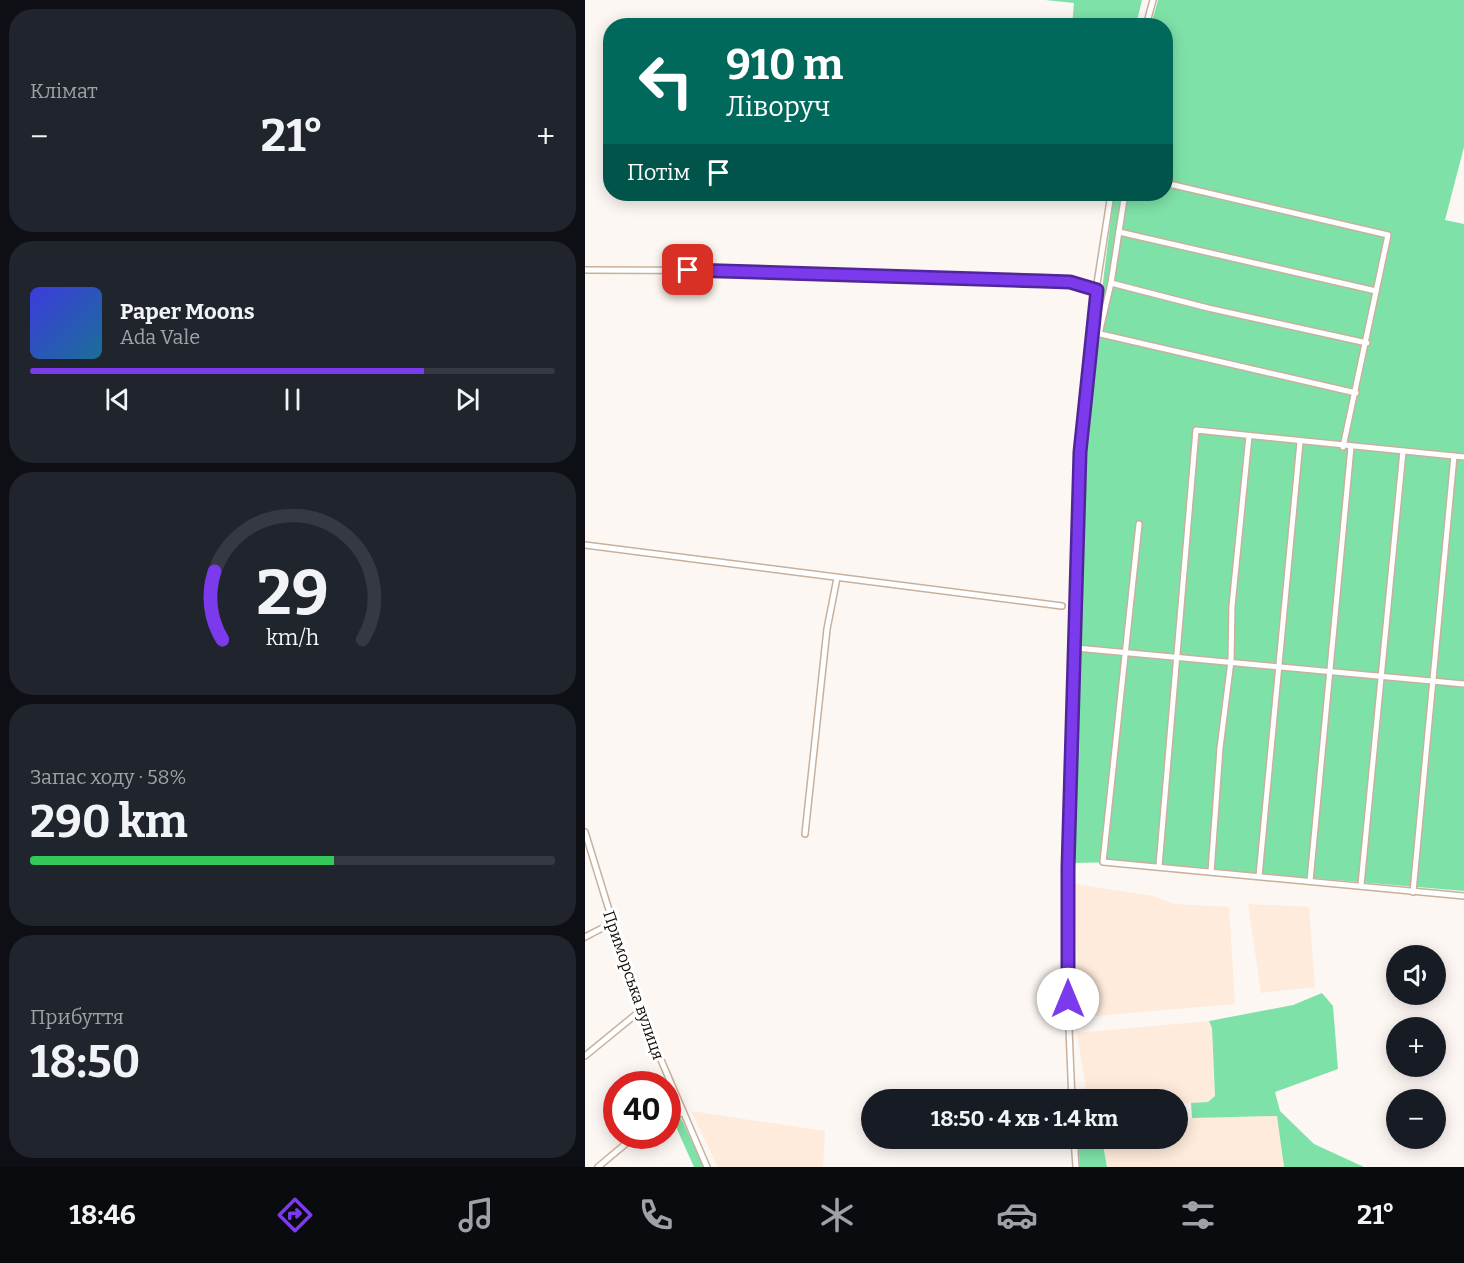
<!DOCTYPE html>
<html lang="uk">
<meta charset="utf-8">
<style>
body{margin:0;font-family:Bitter,serif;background:#20242c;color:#f1f3f6;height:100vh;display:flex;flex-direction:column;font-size:22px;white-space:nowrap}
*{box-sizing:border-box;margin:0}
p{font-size:20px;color:#9ea1a6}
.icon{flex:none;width:33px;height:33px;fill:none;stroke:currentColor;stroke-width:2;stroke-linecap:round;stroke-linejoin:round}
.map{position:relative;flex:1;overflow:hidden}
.panel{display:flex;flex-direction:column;gap:9px;padding:9px;background:#0d0f14;width:585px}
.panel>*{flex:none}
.guide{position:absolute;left:18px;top:18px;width:570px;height:183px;border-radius:24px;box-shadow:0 3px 15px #0003;background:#00695c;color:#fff;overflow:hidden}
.buttons{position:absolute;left:801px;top:945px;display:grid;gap:12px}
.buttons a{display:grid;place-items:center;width:60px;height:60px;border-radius:50%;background:#171b24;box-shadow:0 3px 15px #0003;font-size:30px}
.speed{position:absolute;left:18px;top:1071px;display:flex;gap:12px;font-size:30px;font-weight:700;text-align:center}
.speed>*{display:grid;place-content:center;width:78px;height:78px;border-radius:50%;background:#171b24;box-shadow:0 3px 15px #0003;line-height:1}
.speed .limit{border:9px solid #d22;background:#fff;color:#111}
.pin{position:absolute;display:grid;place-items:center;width:51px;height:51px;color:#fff;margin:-26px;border-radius:12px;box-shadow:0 3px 9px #0006}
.me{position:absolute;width:66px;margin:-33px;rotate:0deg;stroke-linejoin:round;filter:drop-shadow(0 0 4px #0008)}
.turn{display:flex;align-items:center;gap:21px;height:126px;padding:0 24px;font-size:27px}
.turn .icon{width:78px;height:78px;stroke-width:2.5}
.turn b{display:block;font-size:42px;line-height:51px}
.then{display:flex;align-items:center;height:57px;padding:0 24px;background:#0003;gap:12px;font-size:22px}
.big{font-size:45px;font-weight:700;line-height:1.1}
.panel .card{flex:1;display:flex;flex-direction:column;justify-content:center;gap:9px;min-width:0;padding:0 21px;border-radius:24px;background:#20242c}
.panel .dial{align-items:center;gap:0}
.dial svg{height:156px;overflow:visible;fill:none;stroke:#363941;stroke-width:7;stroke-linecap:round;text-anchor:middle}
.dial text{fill:#f1f3f6;stroke:none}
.song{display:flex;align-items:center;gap:18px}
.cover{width:72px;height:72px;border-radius:9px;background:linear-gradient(135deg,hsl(240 70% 55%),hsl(200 70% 35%))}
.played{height:6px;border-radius:3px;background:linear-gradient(90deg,#7c3aed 75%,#363941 75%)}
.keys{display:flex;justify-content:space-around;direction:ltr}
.heat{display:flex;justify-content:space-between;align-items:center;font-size:33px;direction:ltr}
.charge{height:9px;border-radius:4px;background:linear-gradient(90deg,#34c759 58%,#363941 0)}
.trip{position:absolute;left:276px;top:1089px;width:327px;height:60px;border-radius:30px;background:#171b24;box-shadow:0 3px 15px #0003;font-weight:700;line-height:60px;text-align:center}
.tabs{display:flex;height:96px;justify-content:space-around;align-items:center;background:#090b0e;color:#9ea1a6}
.tabs .icon{width:42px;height:42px}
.tabs .current{color:#7c3aed}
.tabs b{font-size:27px;color:#f1f3f6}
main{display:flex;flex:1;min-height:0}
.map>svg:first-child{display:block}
.built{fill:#feebdb}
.green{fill:#7ee2a8}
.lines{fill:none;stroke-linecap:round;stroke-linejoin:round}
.minor-casing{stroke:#c8b09b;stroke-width:8}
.minor{stroke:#fff;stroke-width:5}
.route-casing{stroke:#51269a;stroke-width:15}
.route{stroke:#7c3aed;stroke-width:10}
.labels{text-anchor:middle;stroke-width:6;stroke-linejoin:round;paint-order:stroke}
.street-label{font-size:16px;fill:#140b05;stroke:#fff}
</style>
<main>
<section class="panel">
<div class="card"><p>Клімат</p>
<div class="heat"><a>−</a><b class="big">21°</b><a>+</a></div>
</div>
<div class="card">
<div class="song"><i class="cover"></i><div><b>Paper Moons</b><p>Ada Vale</p></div></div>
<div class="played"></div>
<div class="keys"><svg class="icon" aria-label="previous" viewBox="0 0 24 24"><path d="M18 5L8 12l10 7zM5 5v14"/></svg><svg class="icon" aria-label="pause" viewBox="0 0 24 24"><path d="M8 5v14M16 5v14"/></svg><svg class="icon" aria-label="next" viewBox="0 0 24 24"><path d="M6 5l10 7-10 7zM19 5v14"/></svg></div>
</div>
<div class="card dial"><svg viewBox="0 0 100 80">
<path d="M14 69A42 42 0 1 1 86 69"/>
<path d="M14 69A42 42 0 0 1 10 34" stroke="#7c3aed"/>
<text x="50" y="56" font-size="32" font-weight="700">29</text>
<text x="50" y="72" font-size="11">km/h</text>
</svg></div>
<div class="card"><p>Запас ходу · 58%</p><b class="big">290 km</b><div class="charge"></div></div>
<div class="card"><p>Прибуття</p><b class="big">18:50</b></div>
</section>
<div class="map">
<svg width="879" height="1167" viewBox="0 0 879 1167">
<rect width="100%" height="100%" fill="#fcf7f3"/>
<!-- built -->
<g class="built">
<path d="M490,884l78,12 21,8 55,3 6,97 -152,13v-11h-5z"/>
<path d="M663,904l61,3 6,80 -54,6z"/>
<path d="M624,1021l3,7 3,69 -7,5 -30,2 -1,-4 -65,-1 -25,-3 -10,-63z"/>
<path d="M106,1111l134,20 -2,36h-105z"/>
<path d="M693,1116l6,51h-177l-5,-28 75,-1 1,-20z"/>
</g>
<!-- green -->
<g class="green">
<path d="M460,0h97l-6,25 -64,1 2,-23z"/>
<path d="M573,0h306v147l-19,73 19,4v667l-340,-29 -52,1 13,-413 5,-64 24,-192h51v-168l-14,-1z"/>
<path d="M737,993l11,13 5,63 -63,23 5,19 34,33 50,23h-80l-7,-51 -85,2 -1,-15 17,-1 7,-6 -3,-68 -3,-7 84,-16z"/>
<path d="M82,1089l37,78h-10l-26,-58z"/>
<path d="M493,1139h24l5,28h-27z"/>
</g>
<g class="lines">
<defs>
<g id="minor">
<path d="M561,26l7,-26"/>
<path d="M580,183l223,52 -45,212"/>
<path d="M534,232l257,59"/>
<path d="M0,270l215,1 242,10 28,1 26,8"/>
<path d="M526,283l97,25 159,35"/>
<path d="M507,332l264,61"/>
<path d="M514,334l12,-51 13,-84 -1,-5"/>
<path d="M554,524l-36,338 361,34"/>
<path d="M0,545l477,61"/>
<path d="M491,648l388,36"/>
<path d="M0,832l55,179 67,156"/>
<path d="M220,834l22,-205 10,-51"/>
<path d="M574,866l37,-436 268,27"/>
<path d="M626,872l9,-124 11,-87 1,-55 17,-170"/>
<path d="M674,876l41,-434"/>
<path d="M725,881l41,-434"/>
<path d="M776,885l42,-434"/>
<path d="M828,892l41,-436"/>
<path d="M0,937l27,-14"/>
<path d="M0,1056l55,-45"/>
<path d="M487,1100l-5,-118 1,-103 12,-427 16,-162 15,-96"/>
<path d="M82,1116l15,-3"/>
<path d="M489,1138l2,29"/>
<path d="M13,1167l37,-31"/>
</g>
</defs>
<!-- minor casing -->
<use href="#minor" class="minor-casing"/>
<!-- minor -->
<use href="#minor" class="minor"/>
</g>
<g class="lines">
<defs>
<path id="route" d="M103,270l354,11 28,1 27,8 -17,162 -12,416v131"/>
</defs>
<!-- route casing -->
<use href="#route" class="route-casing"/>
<!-- route -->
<use href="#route" class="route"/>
</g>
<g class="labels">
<!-- street labels -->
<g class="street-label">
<text transform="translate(49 985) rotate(71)" y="6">Приморська вулиця</text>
</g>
</g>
</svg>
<div class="buttons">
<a><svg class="icon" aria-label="sound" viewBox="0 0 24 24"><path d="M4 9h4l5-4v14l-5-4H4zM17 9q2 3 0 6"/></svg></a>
<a>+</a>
<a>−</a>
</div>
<div class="speed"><div class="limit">40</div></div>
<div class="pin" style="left:103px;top:270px;background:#d93025"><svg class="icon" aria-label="arrive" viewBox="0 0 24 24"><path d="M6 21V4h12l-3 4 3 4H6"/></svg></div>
<svg class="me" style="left:483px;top:999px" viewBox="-20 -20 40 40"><circle r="19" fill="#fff"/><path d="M0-13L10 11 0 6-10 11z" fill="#7c3aed"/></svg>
<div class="trip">18:50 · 4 хв · 1.4 km</div>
<div class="guide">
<div class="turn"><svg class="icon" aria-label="left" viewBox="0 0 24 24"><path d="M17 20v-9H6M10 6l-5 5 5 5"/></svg><div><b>910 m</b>Ліворуч</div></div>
<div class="then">Потім<svg class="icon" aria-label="arrive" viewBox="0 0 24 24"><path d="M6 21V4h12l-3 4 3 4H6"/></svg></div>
</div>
</div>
</main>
<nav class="tabs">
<b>18:46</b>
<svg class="icon current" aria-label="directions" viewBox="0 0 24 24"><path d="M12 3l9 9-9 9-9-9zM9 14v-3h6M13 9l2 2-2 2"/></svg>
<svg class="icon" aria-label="music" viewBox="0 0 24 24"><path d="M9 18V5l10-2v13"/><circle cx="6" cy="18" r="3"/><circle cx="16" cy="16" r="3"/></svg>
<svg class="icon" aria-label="phone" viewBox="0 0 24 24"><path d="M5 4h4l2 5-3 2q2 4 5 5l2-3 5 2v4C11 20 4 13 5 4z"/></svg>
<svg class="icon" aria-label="climate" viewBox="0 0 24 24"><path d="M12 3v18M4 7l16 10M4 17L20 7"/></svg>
<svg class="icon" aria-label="car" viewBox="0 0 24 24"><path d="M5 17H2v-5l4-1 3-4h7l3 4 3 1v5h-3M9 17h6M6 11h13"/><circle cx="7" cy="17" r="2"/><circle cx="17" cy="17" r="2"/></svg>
<svg class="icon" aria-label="filters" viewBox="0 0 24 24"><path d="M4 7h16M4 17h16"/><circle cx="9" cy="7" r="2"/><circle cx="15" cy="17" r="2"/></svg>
<b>21°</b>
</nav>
